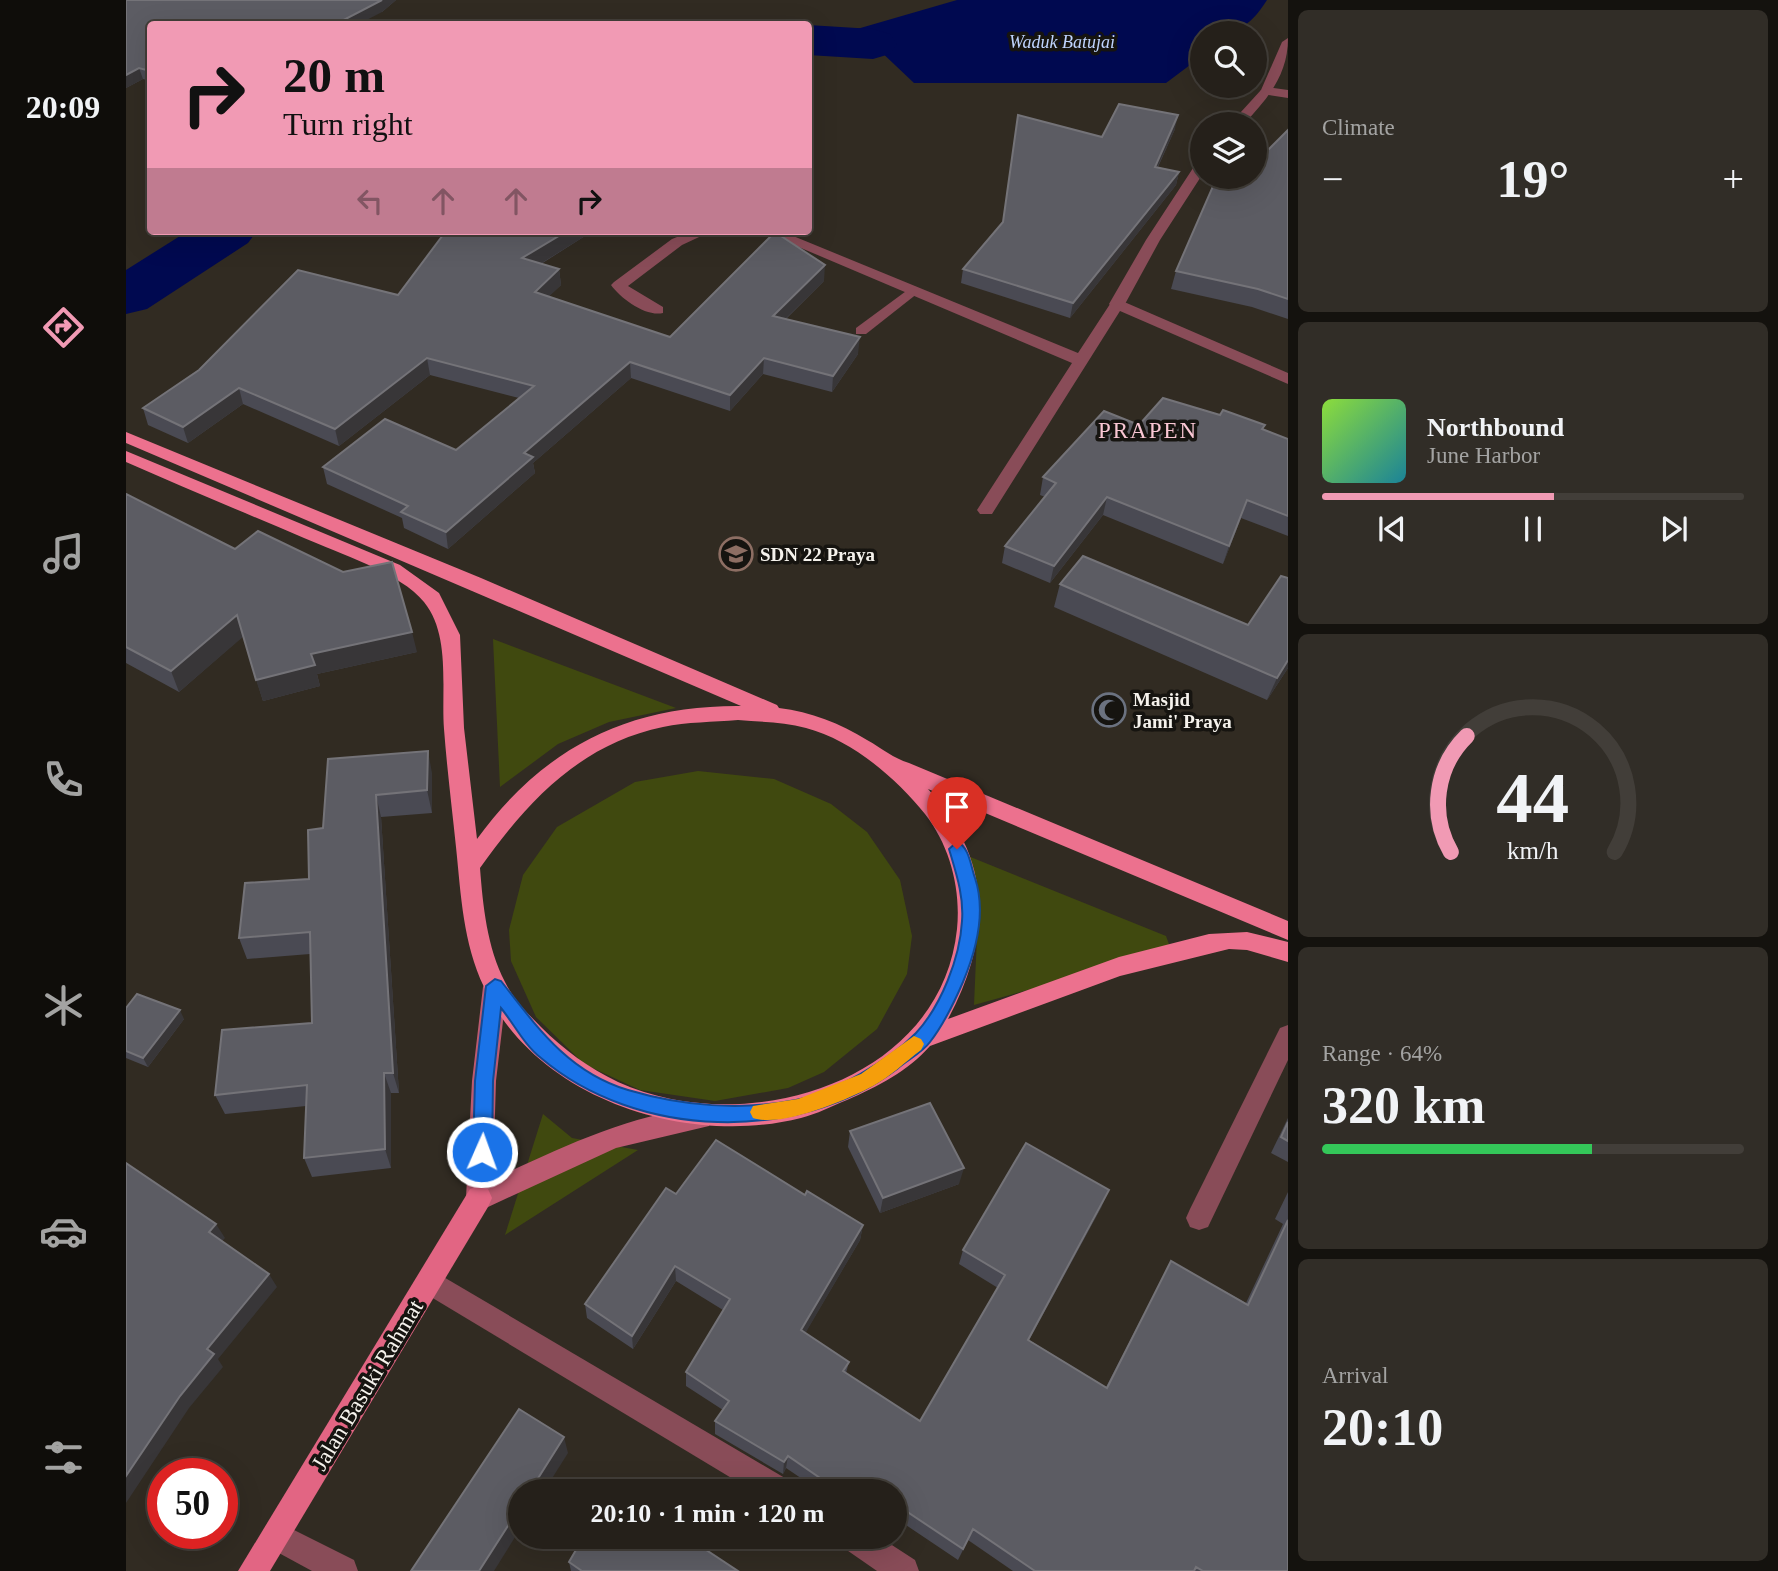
<!DOCTYPE html>
<meta charset="utf-8">
<style>
body{margin:0;font-family:"Times New Roman",serif;background:#312d27;color:#f1f3f6;height:100vh;display:flex;flex-direction:column;font-size:26px;white-space:nowrap}
*{box-sizing:border-box;margin:0}
p{font-size:23px;color:#a3a3a2}
.icon{flex:none;width:38px;height:38px;fill:none;stroke:currentColor;stroke-width:2;stroke-linecap:round;stroke-linejoin:round}
.map{position:relative;flex:1;overflow:hidden}
.drawer{display:flex;flex-direction:column;gap:10px;padding:10px;background:#14120e;width:490px}
.drawer>*{flex:none}
.top-card{position:absolute;left:21px;top:21px;width:665px;height:214px;border-radius:7px;box-shadow:0 7px 28px #0002,0 0 0 2px #423e39;background:#f19ab4;color:#111;overflow:hidden}
.buttons{position:absolute;left:1064px;top:21px;display:grid;gap:14px}
.buttons a{display:grid;place-items:center;width:77px;height:77px;border-radius:50%;background:#25201a;box-shadow:0 7px 28px #0002,0 0 0 2px #423e39;font-size:35px}
.speed{position:absolute;left:21px;top:1458px;display:flex;gap:14px;font-size:35px;font-weight:700;text-align:center}
.speed>*{display:grid;place-content:center;width:91px;height:91px;border-radius:50%;background:#25201a;box-shadow:0 7px 28px #0002,0 0 0 2px #423e39;line-height:1}
.speed .limit{border:10px solid #d22;background:#fff;color:#111}
.pin{position:absolute;display:grid;place-items:center;width:60px;height:60px;color:#fff;margin:-72px -30px;border-radius:50% 50% 50% 0;rotate:-45deg;box-shadow:0 0 7px #0007}
.pin .icon{rotate:45deg}
.me{position:absolute;width:77px;margin:-38px;rotate:2deg;stroke-linejoin:round;filter:drop-shadow(0 0 5px #0008)}
.turn{display:flex;align-items:center;gap:24px;height:147px;padding:0 21px;font-size:32px}
.turn .icon{width:91px;height:91px;stroke-width:2.5}
.turn b{display:block;font-size:49px;line-height:60px}
.lanes{display:flex;align-items:center;height:66px;padding:0 21px;background:#0003;justify-content:center;gap:35px;direction:ltr}
.lanes .off{opacity:.35}
.big{font-size:52px;font-weight:800;line-height:1.1}
.drawer .tile{flex:1;display:flex;flex-direction:column;justify-content:center;gap:10px;min-width:0;padding:0 24px;border-radius:10px;background:#312d27}
.drawer .dial{align-items:center;gap:0}
.dial svg{height:182px;overflow:visible;fill:none;stroke:#423e39;stroke-width:7;stroke-linecap:round;text-anchor:middle}
.dial text{fill:#f1f3f6;stroke:none}
.song{display:flex;align-items:center;gap:21px}
.cover{width:84px;height:84px;border-radius:10px;background:linear-gradient(135deg,hsl(90 70% 55%),hsl(190 70% 35%))}
.played{height:7px;border-radius:4px;background:linear-gradient(90deg,#f19ab4 55%,#423e39 55%)}
.keys{display:flex;justify-content:space-around;direction:ltr}
.heat{display:flex;justify-content:space-between;align-items:center;font-size:38px;direction:ltr}
.charge{height:10px;border-radius:5px;background:linear-gradient(90deg,#34c759 64%,#423e39 0)}
.trip{position:absolute;left:382px;top:1479px;width:399px;height:70px;border-radius:35px;background:#25201a;box-shadow:0 7px 28px #0002,0 0 0 2px #423e39;font-weight:800;line-height:70px;text-align:center}
main{display:flex;flex:1;min-height:0}
.menu{display:flex;flex-direction:column;width:126px;justify-content:space-around;align-items:center;background:#0f0d0a;color:#a3a3a2}
.menu .icon{width:49px;height:49px}
.menu .selected{color:#f19ab4}
.menu b{font-size:32px;color:#f1f3f6}
.map>svg:first-child{display:block}
.green{fill:#40490f}
.water{fill:#000950}
.lines{fill:none;stroke-linecap:round;stroke-linejoin:round}
.river{fill:#000950;fill-rule:evenodd}
.service{fill:#894c58;fill-rule:evenodd}
.minor{fill:#894c58;fill-rule:evenodd}
.tertiary{fill:#894c58;fill-rule:evenodd}
.secondary{fill:#bc5a70;fill-rule:evenodd}
.primary{fill:#e26583;fill-rule:evenodd}
.trunk{fill:#ec718e;fill-rule:evenodd}
.wall{fill:#4a4a53}
.shaded-wall{fill:#383638}
.building{fill:#5c5c63;stroke:#747378;stroke-width:2}
.route{fill:#1a73e8;stroke:#114b97;stroke-width:2}
.slow{fill:#f59e0b}
.labels{text-anchor:middle;stroke-width:7;stroke-linejoin:round;paint-order:stroke}
.far-water-label{font-size:18px;font-style:italic;fill:#bfd4fe;stroke:#161410}
.poi-label{font-size:19px;font-weight:bold;fill:#f5f2ec;stroke:#161410;text-anchor:start}
.quarter-label{font-size:23px;letter-spacing:2px;fill:#f9c6d3;stroke:#161410}
.near-street-label{font-size:23px;fill:#f5f2ec;stroke:#161410}
</style>
<main>
<nav class="menu">
<b>20:09</b>
<svg class="icon selected" aria-label="directions" viewBox="0 0 24 24"><path d="M12 3l9 9-9 9-9-9zM9 14v-3h6M13 9l2 2-2 2"/></svg>
<svg class="icon" aria-label="music" viewBox="0 0 24 24"><path d="M9 18V5l10-2v13"/><circle cx="6" cy="18" r="3"/><circle cx="16" cy="16" r="3"/></svg>
<svg class="icon" aria-label="phone" viewBox="0 0 24 24"><path d="M5 4h4l2 5-3 2q2 4 5 5l2-3 5 2v4C11 20 4 13 5 4z"/></svg>
<svg class="icon" aria-label="climate" viewBox="0 0 24 24"><path d="M12 3v18M4 7l16 10M4 17L20 7"/></svg>
<svg class="icon" aria-label="car" viewBox="0 0 24 24"><path d="M5 17H2v-5l4-1 3-4h7l3 4 3 1v5h-3M9 17h6M6 11h13"/><circle cx="7" cy="17" r="2"/><circle cx="17" cy="17" r="2"/></svg>
<svg class="icon" aria-label="filters" viewBox="0 0 24 24"><path d="M4 7h16M4 17h16"/><circle cx="9" cy="7" r="2"/><circle cx="15" cy="17" r="2"/></svg>
</nav>
<div class="map">
<svg width="1162" height="1571" viewBox="0 0 1162 1571">
<rect width="100%" height="100%" fill="#312b22"/>
<!-- green -->
<g class="green">
<path d="M367,639l183,69 -67,14 -51,22 -58,43z"/>
<path d="M572,771l76,8 57,25 36,28 33,48 12,56 -5,38 -30,55 -53,43 -36,16 -73,13 -75,-11 -56,-26 -48,-47 -25,-56 -2,-31 14,-55 34,-48 78,-45z"/>
<path d="M842,856l198,80 5,14 -197,55 3,-69z"/>
<path d="M417,1114l29,24 66,12 -133,85z"/>
</g>
<!-- water -->
<path class="water" d="M831,0h310c-19,30 -32,33 -65,33v23l-36,27h-252l-57,-54z"/>
<g class="lines">
<!-- river -->
<g class="river">
<path d="M682,25l65,4 17,5 7,10 -7,10 -17,5 -65,-4z"/>
<path d="M62,231h69l-9,12 -101,66 -21,5v-44z"/>
</g>
<!-- service -->
<path class="service" d="M787,286l6,4 -1,3 -52,41h-10v-6z"/>
<!-- minor -->
<g class="minor">
<path d="M1141,87l21,3v8l-26,-4 -2,-3z"/>
<path d="M566,231h20l-30,14 -54,41 35,21v6c-17,4 -42,-14 -52,-28l3,-3 58,-43z"/>
<path d="M635,231h20l297,122 34,-52h10l166,72v11l-168,-73 -128,203h-12l-3,-4 95,-147z"/>
<path d="M1162,1025v35l-80,167 -9,3 -9,-3 -4,-9 4,-9 90,-181z"/>
<path d="M304,1269l360,212 5,10h-42l-332,-200 -4,-9 4,-9z"/>
<path d="M150,1521l78,39 4,11h-46l-46,-25 -5,-10 5,-10z"/>
<path d="M710,1536h42l37,24 4,11h-42l-36,-25z"/>
</g>
<!-- tertiary -->
<g class="tertiary">
<path d="M1162,38c0,37 -20,60 -44,86h-14l31,-34 21,-48z"/>
<path d="M1076,161v14l-42,65 -35,64 -3,3h-10l-3,-3 37,-64 51,-78z"/>
</g>
<!-- secondary -->
<path class="secondary" d="M369,977l8,3 4,7 -11,94 -3,98c68,-31 132,-63 207,-72l9,3 3,8 -3,8 -93,22 -128,59 -9,3 -9,-3 -4,-9 6,-117 11,-94 4,-7z"/>
<!-- primary -->
<path class="primary" d="M353,1186l9,3 4,9 -4,9 -218,364h-32l232,-382z"/>
<!-- trunk -->
<path class="trunk" d="M0,432l355,146 296,127 2,3c32,4 61,15 88,32 16,9 26,18 42,23l379,158v19l-360,-151c65,71 64,148 20,230l171,-62 90,-23 38,-2 41,10v20l-41,-12 -18,-1 -109,27 -190,70c-22,25 -53,41 -83,54 -15,6 -30,14 -46,18 -114,29 -265,-19 -317,-131 -21,-44 -23,-92 -28,-140 -4,-39 -9,-78 -12,-118 -3,-39 7,-94 -20,-127 -23,-29 -86,-49 -120,-64 -59,-25 -119,-50 -178,-76v-11l274,114 39,28 21,42 4,93 13,111c66,-91 151,-134 264,-133l-615,-263zM612,720c23,2 46,2 68,8 46,12 90,50 119,86 25,32 36,75 32,115 -16,154 -212,211 -339,153 -29,-14 -54,-32 -77,-55 -13,-13 -28,-28 -36,-45 -18,-35 -22,-76 -25,-114 46,-65 100,-124 183,-141 24,-5 50,-5 75,-7z"/>
</g>
<!-- wall -->
<g class="wall">
<path d="M0,0h270l-14,12 -232,12v57l-7,-2 -17,9z"/>
<path d="M1049,129l-17,38 21,5 -3,13 -106,133 -109,-35 2,-14 40,-47 99,-85z"/>
<path d="M1162,130v189l-36,-12 -81,-18 5,-18 65,-91 22,-25z"/>
<path d="M459,236l-44,28 18,5 2,16 -12,11 121,41 154,-56 -38,38 72,35 -26,38 -69,-18 -33,37 -99,-33 -98,85 2,10 -87,76 -44,-21 -2,-10 -75,-34 -4,-17 133,-17 63,-52 -89,-23 -91,71 -96,-42 -55,39 -40,-18 -5,-17 255,-113z"/>
<path d="M1094,415l45,10 -2,4 25,10v97l-47,-18 -18,46 -120,-49 -53,68 -48,-20 3,-17 40,-49 -5,-2 3,-18 96,-52z"/>
<path d="M0,494l291,158 -100,22 3,12 -57,15 -20,-65 -64,56 -53,-29z"/>
<path d="M1162,578v90l-21,32 -213,-93 6,-23 188,41z"/>
<path d="M202,759l104,14v40l-51,4 18,276h-8v75l-79,9 -8,-19 2,-52 -81,8 -10,-19 97,-72 -2,-69 -63,5 -8,-21 70,-59 14,-51z"/>
<path d="M0,1008l58,11 -36,48 -22,-9z"/>
<path d="M1162,1118v44l-17,-9z"/>
<path d="M724,1131l109,53 -79,29 -32,-66z"/>
<path d="M1162,1192v379h-275l-45,-31 -10,20 -64,-43v-26h-74l-34,-23 -3,6 -68,-40v-13l8,-11 -37,-24v-14l37,-62 -47,-29 -43,68 -46,-31 -2,-14 91,-110 129,1 58,30 -3,15 -55,93 44,29 -3,11 74,48 78,-133 -39,-24 4,-14 139,-44 -73,134 77,47 65,-126 75,42 37,-79 -8,-5z"/>
<path d="M443,1562l169,9h-167z"/>
</g>
<!-- shaded-wall -->
<g class="shaded-wall">
<path d="M256,0h14l-14,12 -23,12h-23z"/>
<path d="M13,68l4,11 -17,9v-13z"/>
<path d="M1052,115l-3,14 -24,52 4,-14z"/>
<path d="M1053,172l-3,13 -106,133 3,-15z"/>
<path d="M441,231h24l-6,5 -61,38 -2,-16z"/>
<path d="M699,265l-1,16 -52,51 1,-16z"/>
<path d="M433,269l2,16 -24,23 -2,-16z"/>
<path d="M734,337l-2,17 -26,38 1,-16z"/>
<path d="M301,358l3,17 -91,71 -4,-17z"/>
<path d="M638,358l-1,16 -33,37v-16z"/>
<path d="M504,362l1,16 -98,85 2,10 -87,76 -2,-17 78,-79z"/>
<path d="M113,388l4,16 -55,39 -5,-16z"/>
<path d="M981,497l-4,18 -53,68 4,-17z"/>
<path d="M1121,500l-6,18 -18,46 6,-18z"/>
<path d="M111,615l7,21 -65,56 -8,-21z"/>
<path d="M286,632l5,20 -100,22 3,12 -57,15 -7,-21 55,-26z"/>
<path d="M1162,660v8l-21,32 10,-22z"/>
<path d="M302,751l4,22v40l-5,-23z"/>
<path d="M250,795l5,22 18,276 -6,-20z"/>
<path d="M54,1010l4,9 -36,48 -5,-9z"/>
<path d="M258,1073l7,20v75l-6,-19z"/>
<path d="M838,1168l-5,16 -79,29 3,-15z"/>
<path d="M983,1190l-7,16 -80,147 6,-13z"/>
<path d="M90,1224l9,14 -7,8 -9,-14z"/>
<path d="M737,1225l-3,15 -61,104 2,-14z"/>
<path d="M549,1266l1,15 -43,68 -1,-13z"/>
<path d="M143,1274l8,13 -59,72 5,8 -34,41 -63,95v-27l54,-80 27,-47z"/>
<path d="M438,1437l4,16 -24,38h-14z"/>
<path d="M662,1456l-2,12 -3,6 1,-12z"/>
<path d="M394,1507v22l-26,42h-15z"/>
</g>
<!-- building -->
<g class="building">
<path d="M0,0h256l-46,24h-186v47l-11,-3 -13,7z"/>
<path d="M993,104l59,11 -23,52 24,5 -106,131 -110,-34 40,-47 15,-107 84,22z"/>
<path d="M1162,130v169l-30,-10 -82,-18 41,-94 24,3 2,-3h12v-20l2,-4 6,2z"/>
<path d="M320,231h121l-45,27 37,11 -24,23 135,45 105,-105 50,33 -52,51 87,21 -27,39 -69,-18 -34,37 -100,-33 -106,91 9,4 -87,75 -45,-20 7,-6 -85,-39 62,-48 71,31 78,-64 -107,-28 -92,71 -96,-41 -56,39 -40,-19 56,-38 99,-100 100,25z"/>
<path d="M1037,398l57,17 3,-5 42,15 -3,4 26,10v77l-41,-16 -18,46 -122,-49 -53,69 -49,-20 51,-63 -13,-6 61,-66 35,14z"/>
<path d="M0,494l109,55 23,-18 85,41 49,-10 20,70 -101,22 4,11 -59,15 -19,-65 -66,56 -45,-24z"/>
<path d="M957,556l165,69 33,-49 7,2v82l-11,18 -217,-94z"/>
<path d="M302,751l-1,39 -51,5 17,278h-9l1,76 -81,9 3,-73 -92,10 7,-65 90,-7 -2,-91 -71,6 6,-55 64,-4 -1,-49 15,-2 5,-69z"/>
<path d="M11,994l43,16 -37,48 -17,-7v-43z"/>
<path d="M804,1103l34,65 -81,30 -33,-67z"/>
<path d="M1162,1122v19l-7,-4z"/>
<path d="M590,1140l89,55 2,-4 56,34 -62,105 48,32 -6,9 77,50 85,-146 -42,-25 63,-107 83,47 -81,150 79,48 64,-127 77,44 40,-85v351h-85l-7,-4 -2,4h-159l-62,-42 -10,20 -69,-46v-12h-55l-51,-35 -4,6 -69,-41 14,-20 -43,-29 44,-73 -55,-33 -43,70 -47,-32 81,-116 10,6z"/>
<path d="M0,1163l90,61 -7,8 60,42 -62,75 7,5 -34,42 -54,80z"/>
<path d="M393,1409l45,28 -34,54h-10v16l-41,64h-68z"/>
<path d="M458,1536h101l53,35h-156l-13,-9z"/>
</g>
<!-- route -->
<path class="route" d="M831,842c12,4 14,25 18,36 11,33 1,73 -12,104 -9,21 -19,42 -33,60 -8,11 -23,18 -33,27 -99,75 -261,70 -356,-11 -16,-12 -27,-34 -40,-50l-8,73 -1,71 -3,7 -7,2 -7,-2 -2,-7 2,-71 11,-95 9,-7 6,2c36,46 67,91 127,109 54,16 113,21 168,10 38,-8 93,-39 120,-67 25,-27 44,-75 46,-112 2,-25 -6,-48 -13,-72z"/>
<!-- slow -->
<path class="slow" d="M788,1036l7,3 3,5 -3,6c-16,12 -31,27 -48,36 -26,14 -92,42 -120,32l-3,-6 3,-6 45,-7 63,-25z"/>
<!-- icons -->
<defs>
<symbol id="school-ring" viewBox="-11 -11 22 22"><circle r="9.5" fill="#161410" stroke="#8d6e63" stroke-width="1.5"/><path d="M0-5L7-2L0 1L-7-2ZM-4 1L0 2.5L4 1V4Q0 6-4 4Z" fill="#8d6e63"/></symbol>
<symbol id="mosque-ring" viewBox="-11 -11 22 22"><circle r="9.5" fill="#161410" stroke="#6b7280" stroke-width="1.5"/><path d="M3.5-4.9A6 6 0 1 0 3.5 4.9A5 5 0 1 1 3.5-4.9Z" fill="#6b7280"/></symbol>
</defs>
<g fill-rule="evenodd">
<use href="#school-ring" x="591" y="535" width="38" height="38"/>
<use href="#mosque-ring" x="964" y="691" width="38" height="38"/>
</g>
<g class="labels">
<!-- far-water labels -->
<g class="far-water-label">
<text x="936" y="48">Waduk Batujai</text>
</g>
<!-- poi labels -->
<g class="poi-label">
<text x="634" y="561">SDN 22 Praya</text>
<text x="1007" y="706">Masjid<tspan x="1007" dy="22">Jami' Praya</tspan></text>
</g>
<!-- quarter labels -->
<g class="quarter-label">
<text x="1022" y="438">PRAPEN</text>
</g>
<!-- near-street labels -->
<g class="near-street-label">
<text transform="translate(241 1385) rotate(-59)" y="8">Jalan Basuki Rahmat</text>
</g>
</g>
</svg>
<div class="buttons">
<a><svg class="icon" aria-label="search" viewBox="0 0 24 24"><circle cx="10" cy="10" r="6"/><path d="M15 15l6 6"/></svg></a>
<a><svg class="icon" aria-label="layers" viewBox="0 0 24 24"><path d="M12 4l9 5-9 5-9-5zM3 14l9 5 9-5"/></svg></a>
</div>
<div class="speed"><div class="limit">50</div></div>
<div class="pin" style="left:831px;top:849px;background:#d93025"><svg class="icon" aria-label="arrive" viewBox="0 0 24 24"><path d="M6 21V4h12l-3 4 3 4H6"/></svg></div>
<svg class="me" style="left:356px;top:1152px" viewBox="-20 -20 40 40"><circle r="17" fill="#1a73e8" stroke="#fff" stroke-width="3"/><path d="M0-11L8 9 0 5-8 9z" fill="#fff"/></svg>
<div class="trip">20:10 · 1 min · 120 m</div>
<div class="top-card">
<div class="turn"><svg class="icon" aria-label="right" viewBox="0 0 24 24"><path d="M7 20v-9h11M14 6l5 5-5 5"/></svg><div><b>20 m</b>Turn right</div></div>
<div class="lanes"><svg class="icon off" aria-label="left" viewBox="0 0 24 24"><path d="M17 20v-9H6M10 6l-5 5 5 5"/></svg><svg class="icon off" aria-label="ahead" viewBox="0 0 24 24"><path d="M12 20V5M6 11l6-6 6 6"/></svg><svg class="icon off" aria-label="ahead" viewBox="0 0 24 24"><path d="M12 20V5M6 11l6-6 6 6"/></svg><svg class="icon" aria-label="right" viewBox="0 0 24 24"><path d="M7 20v-9h11M14 6l5 5-5 5"/></svg></div>
</div>
</div>
<section class="drawer">
<div class="tile"><p>Climate</p>
<div class="heat"><a>−</a><b class="big">19°</b><a>+</a></div>
</div>
<div class="tile">
<div class="song"><i class="cover"></i><div><b>Northbound</b><p>June Harbor</p></div></div>
<div class="played"></div>
<div class="keys"><svg class="icon" aria-label="previous" viewBox="0 0 24 24"><path d="M18 5L8 12l10 7zM5 5v14"/></svg><svg class="icon" aria-label="pause" viewBox="0 0 24 24"><path d="M8 5v14M16 5v14"/></svg><svg class="icon" aria-label="next" viewBox="0 0 24 24"><path d="M6 5l10 7-10 7zM19 5v14"/></svg></div>
</div>
<div class="tile dial"><svg viewBox="0 0 100 80">
<path d="M14 69A42 42 0 1 1 86 69"/>
<path d="M14 69A42 42 0 0 1 21 18" stroke="#f19ab4"/>
<text x="50" y="56" font-size="32" font-weight="700">44</text>
<text x="50" y="72" font-size="11">km/h</text>
</svg></div>
<div class="tile"><p>Range · 64%</p><b class="big">320 km</b><div class="charge"></div></div>
<div class="tile"><p>Arrival</p><b class="big">20:10</b></div>
</section>
</main>
